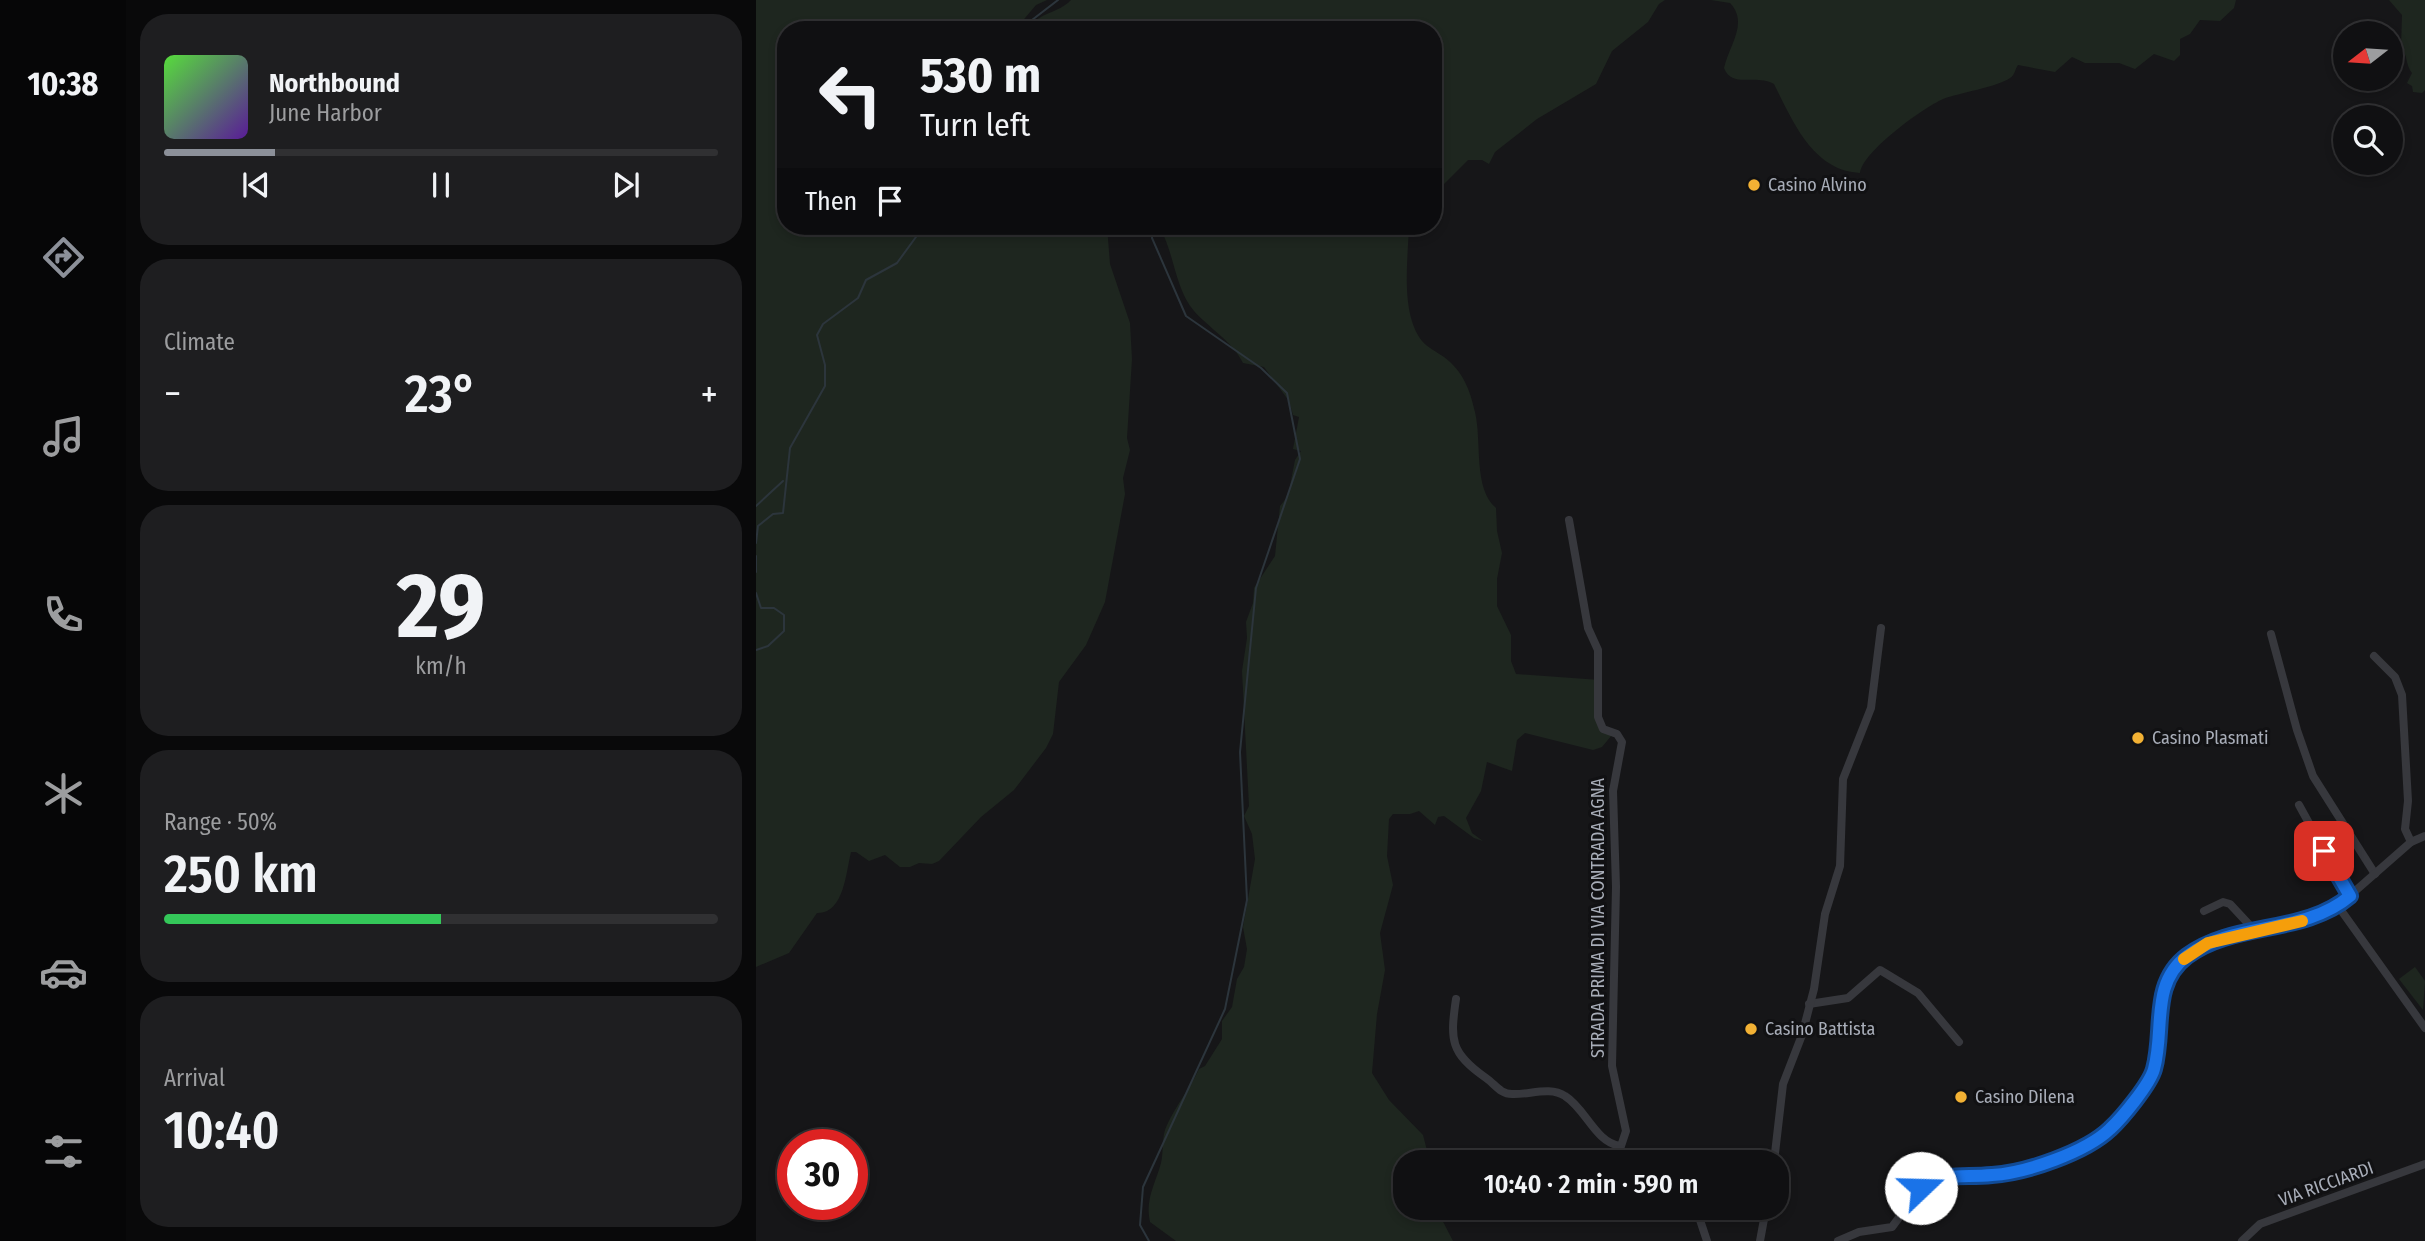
<!DOCTYPE html>
<meta charset="utf-8">
<style>
body{margin:0;font-family:"Fira Sans Condensed",sans-serif;background:#1e1e20;color:#f1f3f6;height:100vh;display:flex;flex-direction:column;font-size:26px;white-space:nowrap}
*{box-sizing:border-box;margin:0}
p{font-size:23px;color:#9c9d9f}
.icon{flex:none;width:38px;height:38px;fill:none;stroke:currentColor;stroke-width:2;stroke-linecap:round;stroke-linejoin:round}
.map{position:relative;flex:1;overflow:hidden}
.details{display:flex;flex-direction:column;gap:14px;padding:14px;background:#09090a;width:630px}
.details>*{flex:none}
.top-card{position:absolute;left:21px;top:21px;width:665px;height:214px;border-radius:28px;box-shadow:0 4px 10px #0003,0 0 0 2px #303032;background:#101012;color:#f1f3f6;overflow:hidden}
.needle{width:46px;rotate:253deg}
.controls{position:absolute;left:1577px;top:21px;display:grid;gap:14px}
.controls a{display:grid;place-items:center;width:70px;height:70px;border-radius:50%;background:#101012;box-shadow:0 4px 10px #0003,0 0 0 2px #303032;font-size:35px}
.speed{position:absolute;left:21px;top:1129px;display:flex;gap:14px;font-size:35px;font-weight:700;text-align:center}
.speed>*{display:grid;place-content:center;width:91px;height:91px;border-radius:50%;background:#101012;box-shadow:0 4px 10px #0003,0 0 0 2px #303032;line-height:1}
.speed .limit{border:10px solid #d22;background:#fff;color:#111}
.pin{position:absolute;display:grid;place-items:center;width:60px;height:60px;color:#fff;margin:-30px;border-radius:14px;box-shadow:0 4px 10px #0006}
.me{position:absolute;width:77px;margin:-38px;rotate:69deg;stroke-linejoin:round;filter:drop-shadow(0 0 5px #0008)}
.turn{display:flex;align-items:center;gap:24px;height:147px;padding:0 28px;font-size:32px}
.turn .icon{width:91px;height:91px;stroke-width:2.5}
.turn b{display:block;font-size:49px;line-height:60px}
.then{display:flex;align-items:center;height:66px;padding:0 28px;background:#0003;gap:14px;font-size:26px}
.big{font-size:52px;font-weight:600;line-height:1.1}
.details .tile{flex:1;display:flex;flex-direction:column;justify-content:center;gap:10px;min-width:0;padding:0 24px;border-radius:28px;background:#1e1e20}
.details .dial{align-items:center;gap:0}
.dial b{font-size:91px;line-height:1}
.song{display:flex;align-items:center;gap:21px}
.cover{width:84px;height:84px;border-radius:10px;background:linear-gradient(135deg,hsl(110 70% 55%),hsl(270 70% 35%))}
.played{height:7px;border-radius:4px;background:linear-gradient(90deg,#8c9099 20%,#303032 20%)}
.keys{display:flex;justify-content:space-around;direction:ltr}
.heat{display:flex;justify-content:space-between;align-items:center;font-size:38px;direction:ltr}
.charge{height:10px;border-radius:5px;background:linear-gradient(90deg,#34c759 50%,#303032 0)}
.trip{position:absolute;left:637px;top:1150px;width:396px;height:70px;border-radius:28px;background:#101012;box-shadow:0 4px 10px #0003,0 0 0 2px #303032;font-weight:600;line-height:70px;text-align:center}
main{display:flex;flex:1;min-height:0}
.tab-bar{display:flex;flex-direction:column;width:126px;justify-content:space-around;align-items:center;background:#060607;color:#9c9d9f}
.tab-bar .icon{width:49px;height:49px}
.tab-bar .active{color:#8c9099}
.tab-bar b{font-size:32px;color:#f1f3f6}
.map>svg:first-child{display:block}
.green{fill:#1e261f}
.lines{fill:none;stroke-linecap:round;stroke-linejoin:round}
.stream{stroke:#2c353c;stroke-width:2}
.street{stroke:#37383d;stroke-width:8}
.route-casing{stroke:#114b97;stroke-width:18}
.route{stroke:#1a73e8;stroke-width:12}
.slow{stroke:#f59e0b;stroke-width:12}
.poi-dot{fill:#f2b134;stroke:#111113;stroke-width:2.5}
.labels{text-anchor:middle;stroke-width:6;stroke-linejoin:round;paint-order:stroke}
.poi-label{font-size:18px;fill:#a8adb8;stroke:#111113;text-anchor:start}
.street-label{font-size:18px;fill:#a8adb8;stroke:#111113}
</style>
<main>
<nav class="tab-bar">
<b>10:38</b>
<svg class="icon active" aria-label="directions" viewBox="0 0 24 24"><path d="M12 3l9 9-9 9-9-9zM9 14v-3h6M13 9l2 2-2 2"/></svg>
<svg class="icon" aria-label="music" viewBox="0 0 24 24"><path d="M9 18V5l10-2v13"/><circle cx="6" cy="18" r="3"/><circle cx="16" cy="16" r="3"/></svg>
<svg class="icon" aria-label="phone" viewBox="0 0 24 24"><path d="M5 4h4l2 5-3 2q2 4 5 5l2-3 5 2v4C11 20 4 13 5 4z"/></svg>
<svg class="icon" aria-label="climate" viewBox="0 0 24 24"><path d="M12 3v18M4 7l16 10M4 17L20 7"/></svg>
<svg class="icon" aria-label="car" viewBox="0 0 24 24"><path d="M5 17H2v-5l4-1 3-4h7l3 4 3 1v5h-3M9 17h6M6 11h13"/><circle cx="7" cy="17" r="2"/><circle cx="17" cy="17" r="2"/></svg>
<svg class="icon" aria-label="filters" viewBox="0 0 24 24"><path d="M4 7h16M4 17h16"/><circle cx="9" cy="7" r="2"/><circle cx="15" cy="17" r="2"/></svg>
</nav>
<section class="details">
<div class="tile">
<div class="song"><i class="cover"></i><div><b>Northbound</b><p>June Harbor</p></div></div>
<div class="played"></div>
<div class="keys"><svg class="icon" aria-label="previous" viewBox="0 0 24 24"><path d="M18 5L8 12l10 7zM5 5v14"/></svg><svg class="icon" aria-label="pause" viewBox="0 0 24 24"><path d="M8 5v14M16 5v14"/></svg><svg class="icon" aria-label="next" viewBox="0 0 24 24"><path d="M6 5l10 7-10 7zM19 5v14"/></svg></div>
</div>
<div class="tile"><p>Climate</p>
<div class="heat"><a>−</a><b class="big">23°</b><a>+</a></div>
</div>
<div class="tile dial"><b>29</b><p>km/h</p></div>
<div class="tile"><p>Range · 50%</p><b class="big">250 km</b><div class="charge"></div></div>
<div class="tile"><p>Arrival</p><b class="big">10:40</b></div>
</section>
<div class="map">
<svg width="1669" height="1241" viewBox="0 0 1669 1241">
<rect width="100%" height="100%" fill="#161618"/>
<!-- green -->
<g class="green">
<path d="M0,0h291l-11,5 -21,25h-229v196h321l3,38 20,59 2,36 -5,79 3,12 -7,28 2,16 -20,108 -19,43 -27,37 -6,52 -7,14 -32,42 -33,27 -42,44 -7,3 -13,-1 -9,4h-10l-15,-12 -16,6 -13,-9h-5c-5,20 -7,62 -34,61l-28,40 -33,14z"/>
<path d="M315,0h594l-6,4 -11,18 -36,29 -16,33 -59,35 -42,33 -6,12 -7,-4h-14l-35,35v-165h-405c11,-19 30,-16 43,-30z"/>
<path d="M955,0h525l-2,8 -14,13 -20,-1 -10,14 -10,5v16l-6,6 -20,-7 -19,15 -16,-6h-34l-13,-6 -17,15 -37,-7c-3,4 -3,10 -8,13 -13,9 -51,15 -67,21 -20,9 -80,52 -83,74 -47,-2 -67,-51 -86,-89 -19,-11 -42,5 -50,-16 5,-23 25,-45 6,-65z"/>
<path d="M1633,0h36v90l-3,3 -9,-1 -1,-6 -5,-3 5,-10c-7,-9 -4,-18 -11,-26l1,-32z"/>
<path d="M402,226h251c-1,33 -9,87 13,115 6,7 15,11 22,16 19,14 26,33 31,55 7,29 -2,77 21,96l1,23 5,22 -5,26v27l14,29v26l5,13 84,6v41l12,14 -10,12 -9,3 -68,-17 -8,7 -5,31 -25,-9 -6,29 -15,27 6,15 11,8 -9,-3 -30,-22 -6,1 -3,8 -16,-14 -9,3h-17l-4,5 -2,37 6,29 -13,48 5,37 -8,44 -5,59 17,27 34,35 7,27h-25v46h31l17,33h-277l-26,-19c-5,-23 5,-37 11,-59 3,-12 0,-26 6,-38 9,-20 23,-36 32,-56l6,-3 17,-27v-18l10,-14 5,-28 7,-12 3,-18 -4,-22 12,-68 -3,-25 -8,-18 5,-10 -7,-135 5,-33 -1,-16 7,-19 1,-15 21,-32 5,-50 8,-10 7,-36 6,-9 -8,-2 6,-32 -6,-2 -4,-14 -25,-34 -21,-4c-10,-21 -34,-35 -49,-52 -20,-23 -20,-63 -36,-85z"/>
<path d="M1659,967l10,14 -2,29 -24,-31z"/>
</g>
<g class="lines">
<!-- stream -->
<g class="stream">
<path d="M263,30l39,-30"/>
<path d="M0,506l27,-25"/>
<path d="M0,543l2,-17 15,-12 10,-1 7,-65 35,-62v-21l-8,-30 6,-11 35,-26 8,-18 31,-17 27,-37"/>
<path d="M0,556v16"/>
<path d="M0,593l5,15h13l10,7v16l-16,15 -12,4"/>
<path d="M393,1241l-9,-16 3,-38 82,-178 22,-109 -7,-148 16,-164 44,-129 -13,-66 -26,-25 -75,-52 -34,-78v-12"/>
</g>
<!-- street -->
<g class="street">
<path d="M813,520l19,108 10,22v67l5,12 14,5 5,8 -9,49 3,96 -4,179 14,65 -7,21 5,10"/>
<path d="M1515,634l26,96 16,46 62,98"/>
<path d="M1618,656l21,21 7,18 6,106 -3,28 6,13"/>
<path d="M1543,805l50,91"/>
<path d="M1669,836l-14,6 -73,64 87,122"/>
<path d="M1448,911l19,-9 7,2 26,28"/>
<path d="M700,999c-6,41 -6,54 30,79 9,6 14,16 26,16 17,1 38,-8 53,2 21,13 30,46 55,50"/>
<path d="M1053,1004l39,-6 32,-28 38,23 41,49"/>
<path d="M1018,1162l9,-78 19,-49 12,-46 11,-75 15,-48 3,-87 28,-71 10,-80"/>
<path d="M940,1208l11,33"/>
<path d="M1004,1241l6,-33"/>
<path d="M1082,1241l21,-9 33,-5 29,-39 22,-13h50l22,-4 52,-16 42,-24 45,-59 11,-93 20,-21 23,-15 92,-21 38,-16"/>
<path d="M1486,1241l18,-17 165,-60"/>
</g>
</g>
<g class="lines">
<defs>
<path id="route" d="M1165,1188c30,-17 40,-10 71,-13 34,-2 94,-23 118,-46 12,-11 40,-45 44,-60 11,-39 -4,-85 33,-113 47,-35 117,-21 163,-60l-26,-45"/>
</defs>
<!-- route casing -->
<use href="#route" class="route-casing"/>
<!-- route -->
<use href="#route" class="route"/>
<!-- slow -->
<path class="slow" d="M1428,959l24,-16 94,-22"/>
</g>
<!-- markers -->
<g class="poi-dot">
<circle cx="998" cy="185" r="7"/>
<circle cx="1382" cy="738" r="7"/>
<circle cx="995" cy="1029" r="7"/>
<circle cx="1205" cy="1097" r="7"/>
</g>
<g class="labels">
<!-- poi labels -->
<g class="poi-label">
<text x="1012" y="191">Casino Alvino</text>
<text x="1396" y="744">Casino Plasmati</text>
<text x="1009" y="1035">Casino Battista</text>
<text x="1219" y="1103">Casino Dilena</text>
</g>
<!-- street labels -->
<g class="street-label">
<text transform="translate(842 918) rotate(-90)" y="6">STRADA PRIMA DI VIA CONTRADA AGNA</text>
<text transform="translate(1570 1184) rotate(-20)" y="6">VIA RICCIARDI</text>
</g>
</g>
</svg>
<div class="controls">
<a><svg class="needle" viewBox="-14 -14 28 28"><path d="M0-13l5 13h-10z" fill="#e53935"/><path d="M0 13l5-13h-10z" fill="#9c9d9f"/></svg></a>
<a><svg class="icon" aria-label="search" viewBox="0 0 24 24"><circle cx="10" cy="10" r="6"/><path d="M15 15l6 6"/></svg></a>
</div>
<div class="speed"><div class="limit">30</div></div>
<div class="pin" style="left:1568px;top:851px;background:#d93025"><svg class="icon" aria-label="arrive" viewBox="0 0 24 24"><path d="M6 21V4h12l-3 4 3 4H6"/></svg></div>
<svg class="me" style="left:1165px;top:1188px" viewBox="-20 -20 40 40"><circle r="19" fill="#fff"/><path d="M0-13L10 11 0 6-10 11z" fill="#1a73e8"/></svg>
<div class="trip">10:40 · 2 min · 590 m</div>
<div class="top-card">
<div class="turn"><svg class="icon" aria-label="left" viewBox="0 0 24 24"><path d="M17 20v-9H6M10 6l-5 5 5 5"/></svg><div><b>530 m</b>Turn left</div></div>
<div class="then">Then<svg class="icon" aria-label="arrive" viewBox="0 0 24 24"><path d="M6 21V4h12l-3 4 3 4H6"/></svg></div>
</div>
</div>
</main>
